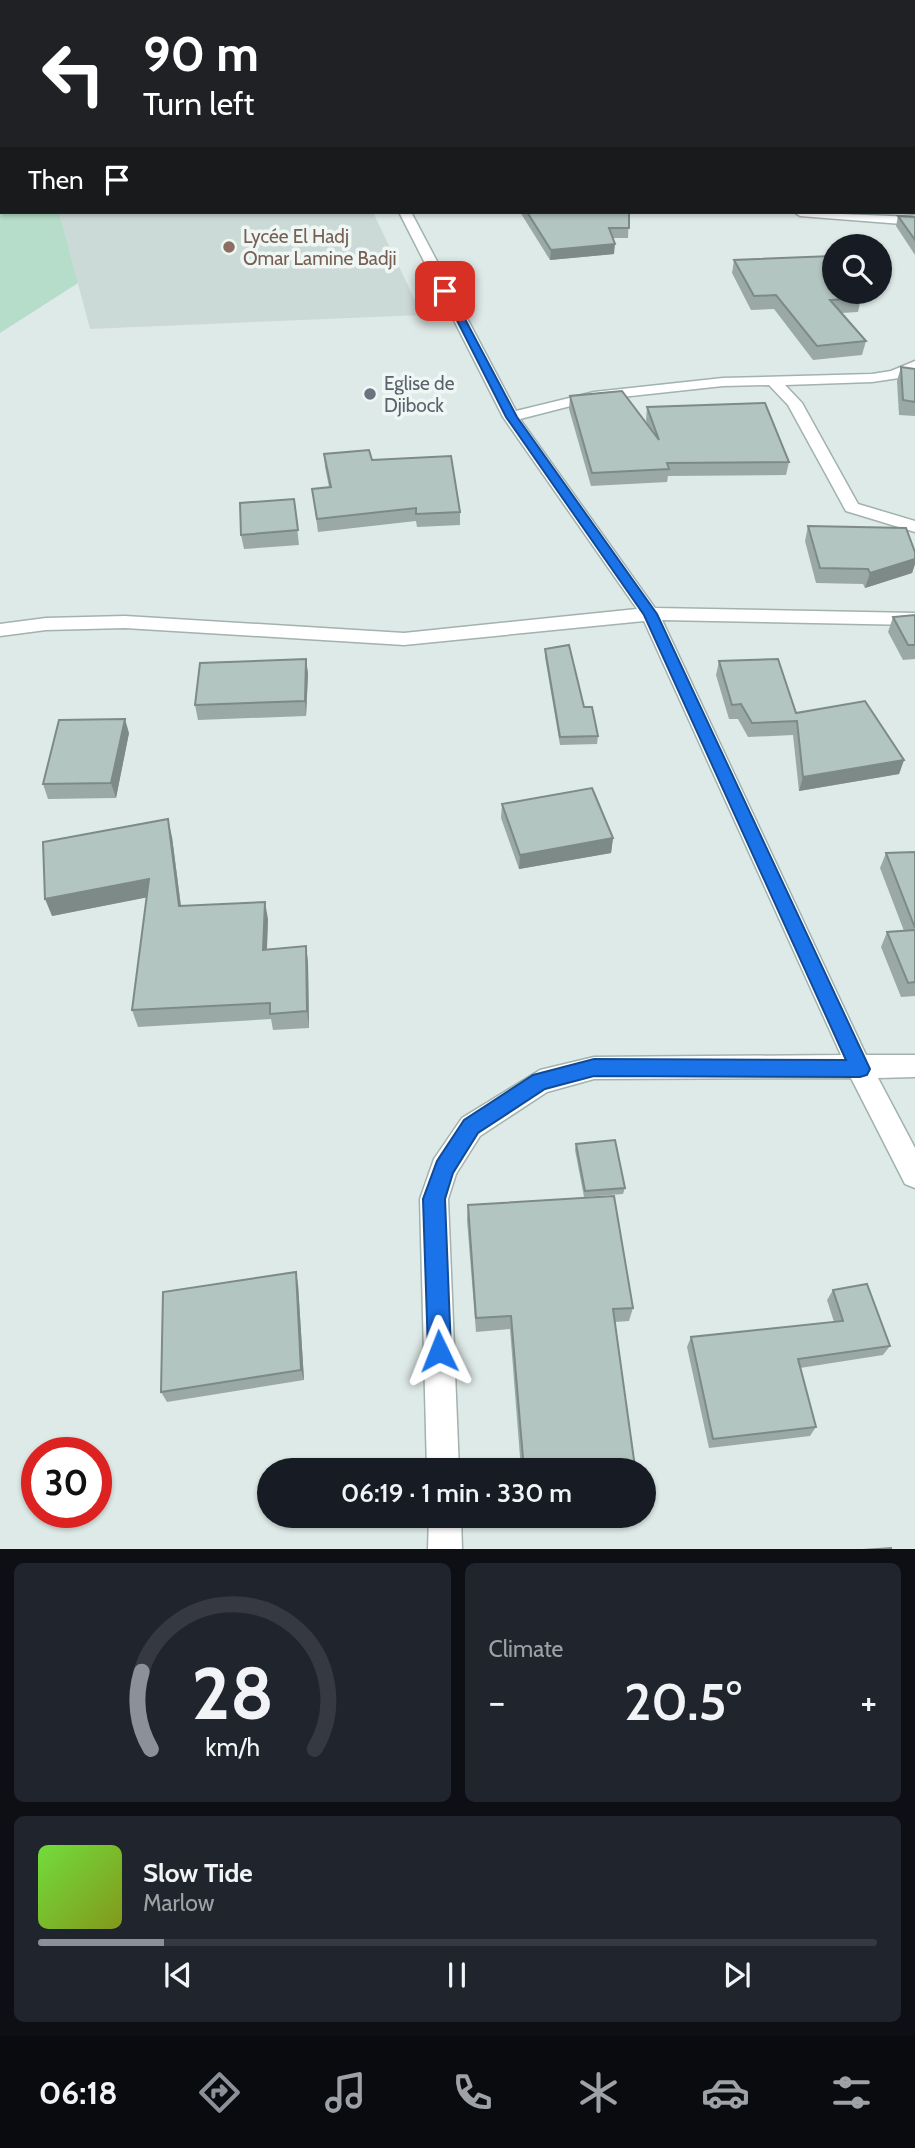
<!DOCTYPE html>
<meta charset="utf-8">
<style>
body{margin:0;font-family:Cabin,sans-serif;background:#20242c;color:#f1f3f6;height:100vh;display:flex;flex-direction:column;font-size:26px;white-space:nowrap}
*{box-sizing:border-box;margin:0}
p{font-size:23px;color:#9ea1a6}
.icon{flex:none;width:38px;height:38px;fill:none;stroke:currentColor;stroke-width:2;stroke-linecap:round;stroke-linejoin:round}
.map{position:relative;height:1549px;overflow:hidden}
.panel{display:flex;flex-direction:column;gap:14px;padding:14px;background:#0d0f14;flex:1}
.panel>*{flex:none}
.hud{position:absolute;left:0px;top:0px;width:915px;height:214px;box-shadow:0 2px 5px #0004;background:#202124;color:#fff;overflow:hidden}
.buttons{position:absolute;left:822px;top:234px;display:grid;gap:14px}
.buttons a{display:grid;place-items:center;width:70px;height:70px;border-radius:50%;background:#171b24;box-shadow:0 2px 5px #0004;font-size:35px}
.speed{position:absolute;left:21px;top:1437px;display:flex;gap:14px;font-size:35px;font-weight:700;text-align:center}
.speed>*{display:grid;place-content:center;width:91px;height:91px;border-radius:50%;background:#171b24;box-shadow:0 2px 5px #0004;line-height:1}
.speed .limit{border:10px solid #d22;background:#fff;color:#111}
.pin{position:absolute;display:grid;place-items:center;width:60px;height:60px;color:#fff;margin:-30px;border-radius:14px;box-shadow:0 4px 10px #0006}
.me{position:absolute;width:77px;margin:-38px;rotate:358deg;stroke-linejoin:round;filter:drop-shadow(0 0 5px #0008)}
.turn{display:flex;align-items:center;gap:24px;height:147px;padding:0 28px;font-size:32px}
.turn .icon{width:91px;height:91px;stroke-width:2.5}
.turn b{display:block;font-size:49px;line-height:60px}
.then{display:flex;align-items:center;height:66px;padding:0 28px;background:#0003;gap:14px;font-size:26px}
.big{font-size:52px;font-weight:600;line-height:1.1}
.panel .card{flex:1;display:flex;flex-direction:column;justify-content:center;gap:10px;min-width:0;padding:0 24px;border-radius:10px;background:#20242c}
.panel .dial{align-items:center;gap:0}
.dial svg{height:182px;overflow:visible;fill:none;stroke:#363941;stroke-width:7;stroke-linecap:round;text-anchor:middle}
.dial text{fill:#f1f3f6;stroke:none}
.song{display:flex;align-items:center;gap:21px}
.cover{width:84px;height:84px;border-radius:10px;background:linear-gradient(135deg,hsl(100 70% 55%),hsl(70 70% 35%))}
.played{height:7px;border-radius:4px;background:linear-gradient(90deg,#8c9099 15%,#363941 15%)}
.keys{display:flex;justify-content:space-around;direction:ltr}
.heat{display:flex;justify-content:space-between;align-items:center;font-size:38px;direction:ltr}
.panel .tiles{flex:1;display:grid;gap:14px;grid-template-columns:1fr 1fr}
.card:last-child{grid-column:span 2}
.trip{position:absolute;left:257px;top:1458px;width:399px;height:70px;border-radius:35px;background:#171b24;box-shadow:0 2px 5px #0004;font-weight:600;line-height:70px;text-align:center}
.menu{display:flex;height:112px;justify-content:space-around;align-items:center;background:#090b0e;color:#9ea1a6}
.menu .icon{width:49px;height:49px}
.menu .on{color:#8c9099}
.menu b{font-size:32px;color:#f1f3f6}
.map>svg:first-child{display:block}
.built{fill:#ccdad7}
.green{fill:#b5ddc9}
.lines{fill:none;stroke-linecap:round;stroke-linejoin:round}
.minor-casing{stroke:#a1b2af;stroke-width:3}
.minor{fill:#fff;fill-rule:evenodd}
.wall{fill:#9aa9a6}
.shaded-wall{fill:#7d8a87}
.building{fill:#b3c5c1;stroke:#7d8a87;stroke-width:2}
.route{fill:#1a73e8;stroke:#114b97;stroke-width:2}
.education-dot{fill:#8d6e63;stroke:#eef7f4;stroke-width:2.5}
.worship-dot{fill:#6b7280;stroke:#eef7f4;stroke-width:2.5}
.labels{text-anchor:middle;stroke-width:7;stroke-linejoin:round;paint-order:stroke}
.far-education-label{font-size:19px;fill:#785e54;stroke:#eef7f4;text-anchor:start}
.far-worship-label{font-size:19px;fill:#5b616d;stroke:#eef7f4;text-anchor:start}
</style>
<div class="map">
<svg width="915" height="1550" viewBox="0 0 915 1550">
<rect width="100%" height="100%" fill="#deeae7"/>
<!-- built -->
<path class="built" d="M59,212h314l49,103 -332,14z"/>
<!-- green -->
<path class="green" d="M0,171l2,41h57l19,71 -78,50z"/>
<g class="lines">
<defs>
<g id="minor">
<path d="M137,0h14l2,2h-15z"/>
<rect x="914" y="30" width="1" height="6"/>
<rect x="914" y="103" width="1" height="6"/>
<rect x="914" y="148" width="1" height="6"/>
<path d="M399,212h12l105,199 78,-19 129,-14 149,-4 19,-3 24,-10v10l-16,7 -27,4 -87,3 17,18 56,101 57,17v11l-69,-21 -58,-106 -19,-20 -46,1 -129,14 -74,19 135,189 260,5v12l-253,-5 204,435h49v22l-37,1 37,70v40l-10,-4 -54,-106 -257,1 -47,13 -67,44 -24,38 -8,25 11,271h-32l-7,-271 14,-40 28,-41 78,-48 54,-13 247,-2 -197,-434 -240,24 -279,-17 -79,2 -46,6v-12l46,-6 79,-2 279,17 233,-24 -134,-192z"/>
<path d="M794,212l121,5v8l-115,-9z"/>
<path d="M429,1516h32l1,34h-34z"/>
</g>
</defs>
<!-- minor casing -->
<use href="#minor" class="minor-casing"/>
<!-- minor -->
<use href="#minor" class="minor"/>
</g>
<!-- wall -->
<g class="wall">
<path d="M914,156l1,2v57l-28,-2 -1,-1h28z"/>
<path d="M520,212h109l-1,26h-15l1,16 -64,6z"/>
<path d="M898,216l17,1v38l-19,-29z"/>
<path d="M734,260l127,38 -3,14 -17,1 25,28 -4,14 -49,5 -39,-51 -23,1 -19,-37z"/>
<path d="M901,367l14,2v47l-16,-1 -2,-34z"/>
<path d="M570,396l78,29 -2,-5 1,-13 142,55 -3,13 -118,1 -1,6 -76,4 -22,-77z"/>
<path d="M324,454l48,6 88,52v13l-43,2 -1,-6 -98,11 -6,-43 17,-2 -4,-20z"/>
<path d="M294,499l5,46 -55,4 -3,-14z"/>
<path d="M808,526l107,26v12l-3,9 -47,15 -2,-4 -47,-1 -11,-42z"/>
<path d="M915,615v44l-12,1 -15,-28 5,-15z"/>
<path d="M545,649l39,58 14,29 -1,8 -37,1 -15,-88z"/>
<path d="M306,659l2,15 -2,42 -108,4 -3,-15z"/>
<path d="M719,661l77,52 108,47 -5,14 -100,17 -6,-56 -45,2 -10,-18h-9l-13,-44z"/>
<path d="M129,733l-13,65 -68,1 -5,-15z"/>
<path d="M502,804l111,34 -2,15 -92,16 -18,-51z"/>
<path d="M172,837l9,69 87,13 -1,31 39,-4 2,17 1,65 -36,2 -2,-11 -133,8 -6,-17 15,-113 -95,19z"/>
<path d="M915,852v144l-14,1 -20,-50 6,-15 17,-1 -24,-63 6,-15z"/>
<path d="M576,1144l49,44 -2,6 -39,3 -9,-47z"/>
<path d="M468,1205l165,103 -4,13 -14,1 20,145 -1,3h-113l-11,-141 -34,3 -9,-112z"/>
<path d="M298,1284l6,96 -137,22 -6,-10z"/>
<path d="M833,1290l57,56 -7,9 -83,13 16,59 -6,9 -101,12 -22,-101 4,-10 143,-15 -7,-22z"/>
</g>
<!-- shaded-wall -->
<g class="shaded-wall">
<path d="M615,244l-1,10 -64,6 1,-10z"/>
<path d="M915,559v5l-3,9 -47,15 5,-15z"/>
<path d="M306,659l2,15 -2,42 -1,-15z"/>
<path d="M125,719l4,14 -13,65 -5,-15z"/>
<path d="M904,760l-5,14 -100,17 4,-14z"/>
<path d="M168,819l4,18 11,86 -4,-17z"/>
<path d="M613,838l-2,15 -92,16 1,-14z"/>
<path d="M149,879l5,17 -102,20 -7,-17z"/>
<path d="M265,902l3,17 -2,48 -3,-17z"/>
<path d="M306,946l2,17 1,65 -2,-17z"/>
<path d="M296,1272l2,12 6,96 -3,-10z"/>
</g>
<!-- building -->
<g class="building">
<path d="M227,0h114l-2,2h-112z"/>
<path d="M529,0h84l1,2h-84z"/>
<path d="M914,156l1,2v25h-1z"/>
<path d="M914,187l1,2v16h-1z"/>
<path d="M527,212h102v16h-20l6,16 -64,6z"/>
<path d="M898,216l17,1v23z"/>
<path d="M832,256l3,5v31h22l4,6 -31,2 36,41 -49,5 -41,-51 -22,1 -20,-36z"/>
<path d="M901,367l14,2v33l-12,-2z"/>
<path d="M622,391l37,49 -12,-33 118,-4 24,59 -122,1 2,6 -77,4 -22,-77z"/>
<path d="M369,450l3,10 79,-4 9,56 -44,2v-6l-99,11 -5,-30 19,-2 -7,-33z"/>
<path d="M294,499l4,31 -57,5 -1,-32z"/>
<path d="M808,526l98,2 9,24v7l-45,14 -2,-4 -48,-1z"/>
<path d="M915,615v30h-7l-15,-28z"/>
<path d="M569,645l15,62h8l6,29 -38,1 -15,-88z"/>
<path d="M306,659l-1,42 -110,4 5,-42z"/>
<path d="M778,659l18,54 69,-12 39,59 -101,17 -6,-56 -45,2 -11,-19 -9,1 -13,-44z"/>
<path d="M125,719l-14,64 -68,1 16,-64z"/>
<path d="M592,788l21,50 -93,17 -18,-51z"/>
<path d="M168,819l11,87 86,-4 -2,48 43,-4 1,65 -37,3v-11l-138,7 17,-131 -104,20 -2,-57z"/>
<path d="M915,852v76l-29,-75z"/>
<path d="M915,930v52l-7,1 -21,-51z"/>
<path d="M615,1140l10,48 -40,3 -9,-47z"/>
<path d="M614,1196l19,112 -20,1 22,158 -54,3h-57l-13,-154 -35,2 -8,-113z"/>
<path d="M296,1272l5,98 -140,22 2,-100z"/>
<path d="M867,1284l23,62 -92,13 18,68 -103,12 -22,-102 152,-16 -10,-31z"/>
<path d="M891,1548v2h-28z"/>
</g>
<!-- route -->
<path class="route" d="M441,289l9,2 67,126 140,197 213,455 -3,6 -7,2 -266,-1 -49,13 -67,44 -25,40 -8,26 6,152 -3,8 -9,4 -8,-4 -3,-8 -5,-152 14,-38 27,-41 69,-45 61,-16 252,1 -202,-445 -138,-198z"/>
<!-- markers -->
<circle class="education-dot" cx="229" cy="247" r="7"/>
<circle class="worship-dot" cx="370" cy="394" r="7"/>
<g class="labels">
<!-- far-education labels -->
<g class="far-education-label">
<text x="243" y="243">Lycée El Hadj<tspan x="243" dy="22">Omar Lamine Badji</tspan></text>
</g>
<!-- far-worship labels -->
<g class="far-worship-label">
<text x="384" y="390">Eglise de<tspan x="384" dy="22">Djibock</tspan></text>
</g>
</g>
</svg>
<div class="buttons">
<a><svg class="icon" aria-label="search" viewBox="0 0 24 24"><circle cx="10" cy="10" r="6"/><path d="M15 15l6 6"/></svg></a>
</div>
<div class="speed"><div class="limit">30</div></div>
<div class="pin" style="left:445px;top:291px;background:#d93025"><svg class="icon" aria-label="arrive" viewBox="0 0 24 24"><path d="M6 21V4h12l-3 4 3 4H6"/></svg></div>
<svg class="me" style="left:439px;top:1351px" viewBox="-20 -20 40 40"><path d="M0-17L14 15 0 8-14 15z" fill="#1a73e8" stroke="#fff" stroke-width="4"/></svg>
<div class="trip">06:19 · 1 min · 330 m</div>
<div class="hud">
<div class="turn"><svg class="icon" aria-label="left" viewBox="0 0 24 24"><path d="M17 20v-9H6M10 6l-5 5 5 5"/></svg><div><b>90 m</b>Turn left</div></div>
<div class="then">Then<svg class="icon" aria-label="arrive" viewBox="0 0 24 24"><path d="M6 21V4h12l-3 4 3 4H6"/></svg></div>
</div>
</div>
<section class="panel">
<div class="tiles">
<div class="card dial"><svg viewBox="0 0 100 80">
<path d="M14 69A42 42 0 1 1 86 69"/>
<path d="M14 69A42 42 0 0 1 10 35" stroke="#8c9099"/>
<text x="50" y="56" font-size="32" font-weight="700">28</text>
<text x="50" y="72" font-size="11">km/h</text>
</svg></div>
<div class="card"><p>Climate</p>
<div class="heat"><a>−</a><b class="big">20.5°</b><a>+</a></div>
</div>
<div class="card">
<div class="song"><i class="cover"></i><div><b>Slow Tide</b><p>Marlow</p></div></div>
<div class="played"></div>
<div class="keys"><svg class="icon" aria-label="previous" viewBox="0 0 24 24"><path d="M18 5L8 12l10 7zM5 5v14"/></svg><svg class="icon" aria-label="pause" viewBox="0 0 24 24"><path d="M8 5v14M16 5v14"/></svg><svg class="icon" aria-label="next" viewBox="0 0 24 24"><path d="M6 5l10 7-10 7zM19 5v14"/></svg></div>
</div>
</div>
</section>
<nav class="menu">
<b>06:18</b>
<svg class="icon on" aria-label="directions" viewBox="0 0 24 24"><path d="M12 3l9 9-9 9-9-9zM9 14v-3h6M13 9l2 2-2 2"/></svg>
<svg class="icon" aria-label="music" viewBox="0 0 24 24"><path d="M9 18V5l10-2v13"/><circle cx="6" cy="18" r="3"/><circle cx="16" cy="16" r="3"/></svg>
<svg class="icon" aria-label="phone" viewBox="0 0 24 24"><path d="M5 4h4l2 5-3 2q2 4 5 5l2-3 5 2v4C11 20 4 13 5 4z"/></svg>
<svg class="icon" aria-label="climate" viewBox="0 0 24 24"><path d="M12 3v18M4 7l16 10M4 17L20 7"/></svg>
<svg class="icon" aria-label="car" viewBox="0 0 24 24"><path d="M5 17H2v-5l4-1 3-4h7l3 4 3 1v5h-3M9 17h6M6 11h13"/><circle cx="7" cy="17" r="2"/><circle cx="17" cy="17" r="2"/></svg>
<svg class="icon" aria-label="filters" viewBox="0 0 24 24"><path d="M4 7h16M4 17h16"/><circle cx="9" cy="7" r="2"/><circle cx="15" cy="17" r="2"/></svg>
</nav>
